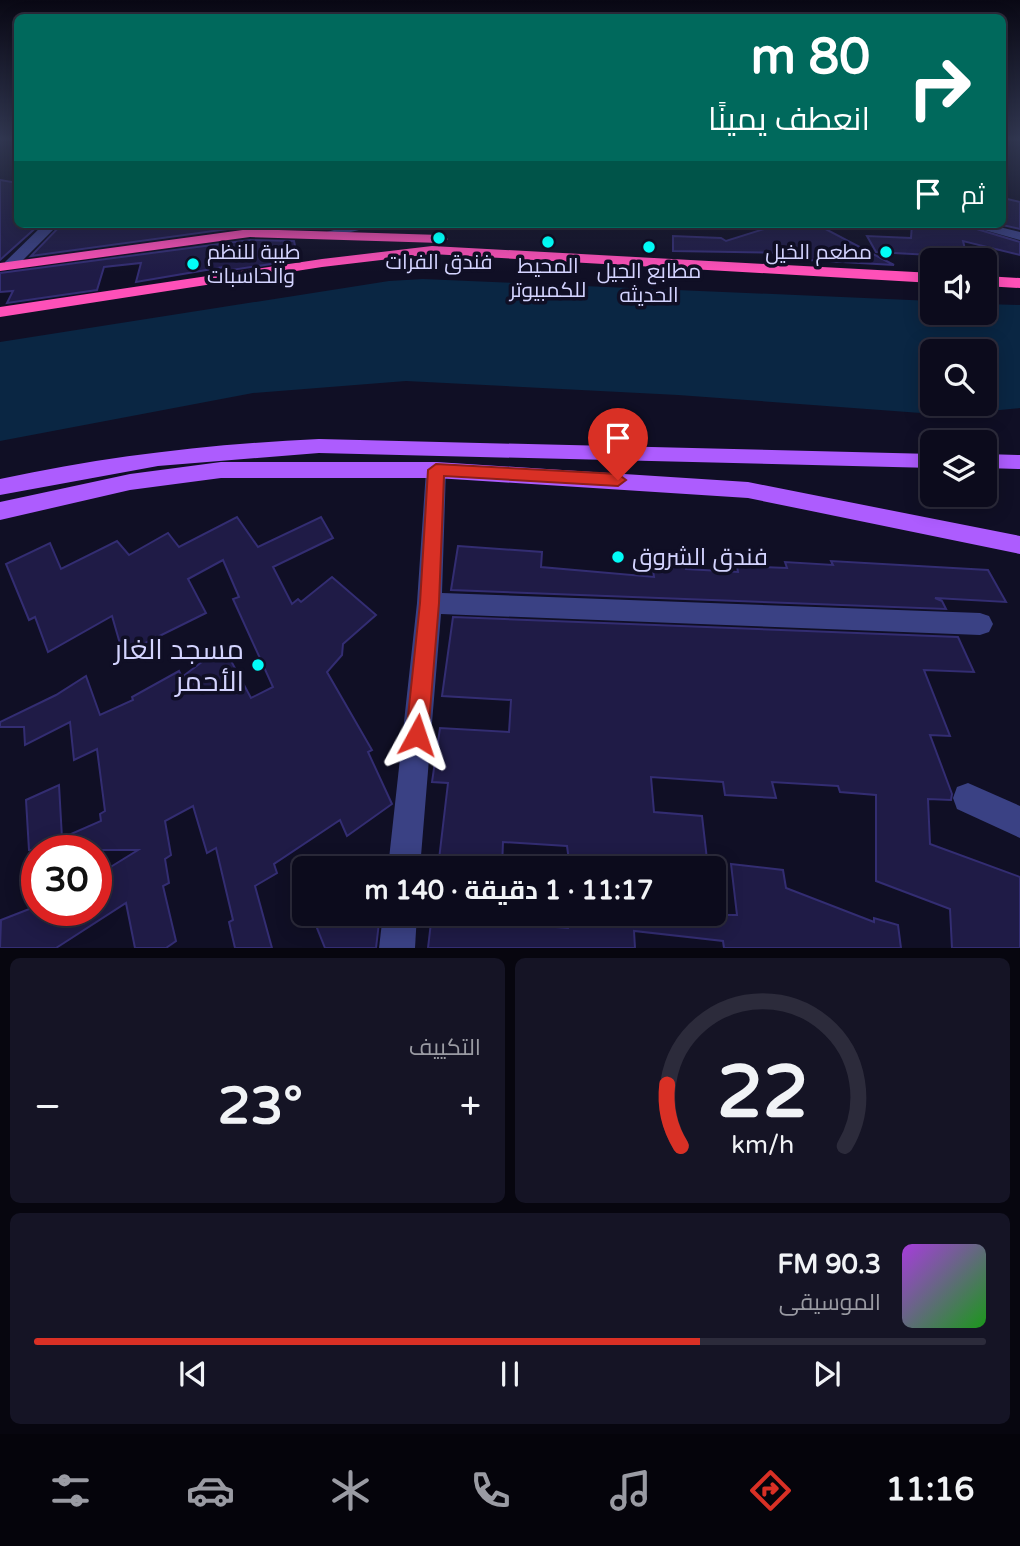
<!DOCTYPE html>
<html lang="ar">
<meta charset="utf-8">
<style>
body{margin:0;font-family:"Varela Round",Cairo,sans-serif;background:#151425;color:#f1f3f6;direction:rtl;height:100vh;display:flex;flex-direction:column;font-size:26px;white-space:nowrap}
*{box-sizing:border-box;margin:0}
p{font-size:23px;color:#9a9ba3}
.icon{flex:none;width:38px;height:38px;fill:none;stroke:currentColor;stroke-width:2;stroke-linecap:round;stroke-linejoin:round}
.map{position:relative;height:948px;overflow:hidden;direction:ltr}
.panel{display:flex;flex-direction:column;gap:10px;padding:10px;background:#07060f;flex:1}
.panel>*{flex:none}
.top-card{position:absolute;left:14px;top:14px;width:992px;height:214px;border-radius:10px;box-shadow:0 4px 18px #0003,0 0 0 2px #2c2b3b;direction:rtl;background:#00695c;color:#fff;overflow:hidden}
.fabs{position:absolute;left:920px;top:248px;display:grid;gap:14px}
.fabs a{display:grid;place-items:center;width:77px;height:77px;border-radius:10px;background:#0c0b1c;box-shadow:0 4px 18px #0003,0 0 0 2px #2c2b3b;font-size:35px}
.speed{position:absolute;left:21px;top:835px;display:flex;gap:14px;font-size:35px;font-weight:700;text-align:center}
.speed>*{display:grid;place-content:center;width:91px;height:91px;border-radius:50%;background:#0c0b1c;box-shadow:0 4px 18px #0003,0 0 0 2px #2c2b3b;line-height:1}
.speed .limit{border:10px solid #d22;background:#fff;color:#111}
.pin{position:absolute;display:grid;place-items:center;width:60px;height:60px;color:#fff;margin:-72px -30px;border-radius:50% 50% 50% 0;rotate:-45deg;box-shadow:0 0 7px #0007}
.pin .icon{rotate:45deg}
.me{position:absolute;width:77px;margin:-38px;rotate:5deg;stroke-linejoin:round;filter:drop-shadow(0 0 5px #0008)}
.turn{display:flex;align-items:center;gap:24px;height:147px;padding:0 21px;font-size:32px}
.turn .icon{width:91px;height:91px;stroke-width:2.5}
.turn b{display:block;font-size:49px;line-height:60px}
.then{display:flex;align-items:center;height:66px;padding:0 21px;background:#0003;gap:14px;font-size:26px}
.big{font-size:52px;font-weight:700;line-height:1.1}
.panel .card{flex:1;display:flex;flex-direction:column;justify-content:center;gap:10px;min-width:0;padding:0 24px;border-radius:10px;background:#151425}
.panel .dial{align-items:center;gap:0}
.dial svg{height:182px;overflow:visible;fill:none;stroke:#2c2b3b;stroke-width:7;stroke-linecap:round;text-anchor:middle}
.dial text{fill:#f1f3f6;stroke:none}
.song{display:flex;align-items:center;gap:21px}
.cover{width:84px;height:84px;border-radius:10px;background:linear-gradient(135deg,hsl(280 70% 55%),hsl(120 70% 35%))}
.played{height:7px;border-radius:4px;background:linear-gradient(90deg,#d93025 70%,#2c2b3b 70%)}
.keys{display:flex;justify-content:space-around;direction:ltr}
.heat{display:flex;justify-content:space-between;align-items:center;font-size:38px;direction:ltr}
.panel .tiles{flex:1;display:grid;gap:10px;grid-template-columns:1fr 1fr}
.card:last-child{grid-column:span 2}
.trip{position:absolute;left:292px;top:856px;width:434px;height:70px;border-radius:10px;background:#0c0b1c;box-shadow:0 4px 18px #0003,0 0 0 2px #2c2b3b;font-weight:700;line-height:70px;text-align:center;direction:rtl}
.tab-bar{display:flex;height:112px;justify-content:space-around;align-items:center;background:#05040b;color:#9a9ba3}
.tab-bar .icon{width:49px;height:49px}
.tab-bar .selected{color:#d93025}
.tab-bar b{font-size:32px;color:#f1f3f6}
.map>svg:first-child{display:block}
.water{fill:#0a2643;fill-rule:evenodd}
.building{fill:#1f1b46;stroke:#332d72;stroke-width:2}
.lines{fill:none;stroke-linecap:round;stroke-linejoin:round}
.minor{fill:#3a4184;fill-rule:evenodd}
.major{fill:#ad5cfe;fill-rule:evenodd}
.highway{fill:#fe50b8;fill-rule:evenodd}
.route{fill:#d93025;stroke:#8d1f18;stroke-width:2}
.poi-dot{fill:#02fcf7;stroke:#100f25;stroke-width:2.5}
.labels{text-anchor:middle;stroke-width:7;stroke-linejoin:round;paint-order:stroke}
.far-poi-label{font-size:21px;fill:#d4d4ff;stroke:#100f25}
.poi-label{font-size:24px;fill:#d4d4ff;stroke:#100f25;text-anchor:start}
.near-poi-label{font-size:28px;fill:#d4d4ff;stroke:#100f25;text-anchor:end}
</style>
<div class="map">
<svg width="1020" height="948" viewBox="0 0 1020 948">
<rect width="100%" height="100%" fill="#100f25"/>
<!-- water -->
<path class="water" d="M423,279l510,22v12h52v-9l35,1v103l-72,7 -270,-20 -272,-14 -153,12 -253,48v-99l389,-61zM933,352h52v52h-52z"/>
<!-- building -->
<g class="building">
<path d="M0,180l18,3v41h22l-40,36z"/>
<path d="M1003,198l17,4v27l-22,-5h5z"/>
<path d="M62,224h229l1,4 -42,-2 -219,30z"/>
<path d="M780,224h36l78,41 -103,-6 -2,-6 -116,-2v-15l48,2 5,3z"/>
<path d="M912,224h48l60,18v13l-57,-14 4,16 -91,-5 -9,-16 44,2z"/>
<path d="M250,240l44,1 4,19 -73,11 -1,-4 -88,15 5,-19 -37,4 -7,23 -90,13 6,-12 -13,1v-19z"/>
<path d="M237,517l21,30 63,-30 12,21 -60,29 19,37 6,-5 3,3 31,-25 44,38 -33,29 -1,11 -15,17 45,78 -4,2 24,52 -45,32 -7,-16 -66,44 3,9 -22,13 17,62h-37l-6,-26 4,-2 -17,-72 -9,5 -14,-47 -28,15 6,34 -6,4 4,24 -6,3 13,55 -10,7h-31l-9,-45 -70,45h-56l1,-28 36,-14v4h59v-34l42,-26h-109l-3,-50 33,-15 3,53 39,-17 -1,-7 5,-3 -8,-62 -23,11 -4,-38 -45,23 -1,-18h-24v-5l56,-27 30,-19 14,39 33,-15 -1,-3 47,-26 3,6 41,-31 28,52 22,-11 -40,-88 6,-2 -16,-37 -35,19 18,34 -83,41 -11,-38 -64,36 -13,-35 -6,3 -23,-56 44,-21 11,26 56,-28 12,14 39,-22 11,14z"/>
<path d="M458,546l84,6 -1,15 113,10 -3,-22 33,2 2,12 52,3 -1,-6 50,2 -2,-6 48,3 -2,-4 157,9 18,32 -71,-4 7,3 4,8 -495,-19z"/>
<path d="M453,617l505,20 16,35 -50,-2 26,66 -20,-1 22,59 -1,6 -23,-1 2,45 90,33v71h-68l-2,-39 -74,-28v-86l-36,-3 -2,-6 -66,-4 4,16 -51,-3 -2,-13 -72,-5 3,35 48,4 6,52h-138l-3,-22 -64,-4 -1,26h-64l10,-85 -16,-1 8,-54 69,4 2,-32 -69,-4z"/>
<path d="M731,864l52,6 3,18 88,34v-4l24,7 3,23h-177l-1,-7 -89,-10 1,17h-207l4,-34 69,1 -1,8 68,5 1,-14 168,1z"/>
<path d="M336,914h44l-4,34h-51l-8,-20z"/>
</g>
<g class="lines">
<!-- minor -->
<g class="minor">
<path d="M44,224h15l-44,44h-10v-6z"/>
<path d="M356,224h28l-54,13 -7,-4z"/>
<path d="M627,224h105l-7,4c-20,0 -85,6 -98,-4z"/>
<path d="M963,224h24l33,8v8z"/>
<path d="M436,462l7,3 3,5 -4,123 538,20 9,3 4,8 -4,8 -9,3 -539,-21 -21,254h-32l29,-265 9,-133 3,-5z"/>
<path d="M968,783l52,23v32l-63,-29 -4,-11 4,-11z"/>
<path d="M383,914h34l-2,34h-36z"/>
</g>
<!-- major -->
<g class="major">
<path d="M319,439l614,15v14l-614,-15 -161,13 -158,29v-16c106,-23 211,-35 319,-40z"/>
<path d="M985,454l35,1v14l-35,-1z"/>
<path d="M221,462h215l312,20 272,54v18l-272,-56 -312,-20h-215l-91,12 -130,30v-18l130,-28z"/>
</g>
<!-- highway -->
<g class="highway">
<path d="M250,229l191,6 7,4 -7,4 -191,-6 -250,34v-8z"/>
<path d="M432,246l501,27v10l-501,-29 -110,13 -322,50v-10l322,-48z"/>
<path d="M985,276l35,2v10l-35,-2z"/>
</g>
</g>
<!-- sky -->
<linearGradient id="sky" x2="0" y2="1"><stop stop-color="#090814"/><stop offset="0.51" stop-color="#313751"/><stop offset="1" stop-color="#313751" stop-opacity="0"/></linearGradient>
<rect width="1020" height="272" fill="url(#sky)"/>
<!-- route -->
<path class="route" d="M436,464l182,10 8,6 -8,6 -174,-10 -5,127 -11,132 -4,8 -7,3 -8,-3 -3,-8 14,-132 8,-133z"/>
<!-- markers -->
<g class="poi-dot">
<circle cx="439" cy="238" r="7"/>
<circle cx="548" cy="242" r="7"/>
<circle cx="649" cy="247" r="7"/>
<circle cx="886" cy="252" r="7"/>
<circle cx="193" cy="264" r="7"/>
<circle cx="618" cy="557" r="7"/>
<circle cx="258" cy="665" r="7"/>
</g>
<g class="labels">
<!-- far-poi labels -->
<g class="far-poi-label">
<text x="207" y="259" text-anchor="start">طيبة للنظم<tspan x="207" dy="24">والحاسبات</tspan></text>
<text x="872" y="259" text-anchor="end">مطعم الخيل</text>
<text x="439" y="269">فندق الفرات</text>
<text x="548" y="273">المحيط<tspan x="548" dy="24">للكمبيوتر</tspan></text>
<text x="649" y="278">مطابع الجيل<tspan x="649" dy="24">الحديثه</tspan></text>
</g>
<!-- poi labels -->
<g class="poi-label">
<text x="632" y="565">فندق الشروق</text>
</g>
<!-- near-poi labels -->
<g class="near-poi-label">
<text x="244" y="659">مسجد الغار<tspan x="244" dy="32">الأحمر</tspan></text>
</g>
</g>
</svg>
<div class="fabs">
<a><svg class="icon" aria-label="sound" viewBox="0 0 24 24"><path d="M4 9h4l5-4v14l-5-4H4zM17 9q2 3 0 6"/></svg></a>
<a><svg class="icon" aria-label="search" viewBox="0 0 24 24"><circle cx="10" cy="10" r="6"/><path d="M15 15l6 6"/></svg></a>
<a><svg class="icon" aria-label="layers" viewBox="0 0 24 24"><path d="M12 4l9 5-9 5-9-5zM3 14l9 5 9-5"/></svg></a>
</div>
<div class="speed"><div class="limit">30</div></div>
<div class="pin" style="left:618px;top:480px;background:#d93025"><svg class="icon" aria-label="arrive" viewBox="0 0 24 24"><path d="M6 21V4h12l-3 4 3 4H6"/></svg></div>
<svg class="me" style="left:417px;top:735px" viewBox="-20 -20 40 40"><path d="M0-17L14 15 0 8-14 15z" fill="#d93025" stroke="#fff" stroke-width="4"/></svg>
<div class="trip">11:17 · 1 دقيقة · 140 m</div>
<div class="top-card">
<div class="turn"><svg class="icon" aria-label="right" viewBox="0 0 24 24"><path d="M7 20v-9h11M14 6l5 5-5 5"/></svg><div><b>80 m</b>انعطف يمينًا</div></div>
<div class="then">ثم<svg class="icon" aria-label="arrive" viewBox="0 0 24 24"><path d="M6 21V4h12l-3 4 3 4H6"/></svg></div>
</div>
</div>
<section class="panel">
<div class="tiles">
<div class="card dial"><svg viewBox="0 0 100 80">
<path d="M14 69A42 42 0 1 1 86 69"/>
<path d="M14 69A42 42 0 0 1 8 42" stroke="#d93025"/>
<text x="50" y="56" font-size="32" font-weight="700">22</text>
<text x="50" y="72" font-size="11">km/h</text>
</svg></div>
<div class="card"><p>التكييف</p>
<div class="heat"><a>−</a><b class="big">23°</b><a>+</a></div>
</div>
<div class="card">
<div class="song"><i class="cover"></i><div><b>90.3 FM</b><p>الموسيقى</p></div></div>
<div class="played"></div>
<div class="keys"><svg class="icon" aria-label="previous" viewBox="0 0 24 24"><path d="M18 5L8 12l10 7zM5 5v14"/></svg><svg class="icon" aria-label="pause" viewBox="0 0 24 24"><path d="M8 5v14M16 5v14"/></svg><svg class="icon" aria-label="next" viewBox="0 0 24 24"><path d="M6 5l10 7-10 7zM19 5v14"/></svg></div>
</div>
</div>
</section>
<nav class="tab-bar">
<b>11:16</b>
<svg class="icon selected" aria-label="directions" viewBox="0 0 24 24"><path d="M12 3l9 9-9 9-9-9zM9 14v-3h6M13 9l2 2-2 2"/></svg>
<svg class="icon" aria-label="music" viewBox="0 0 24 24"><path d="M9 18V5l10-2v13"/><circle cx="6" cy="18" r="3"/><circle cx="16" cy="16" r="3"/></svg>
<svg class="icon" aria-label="phone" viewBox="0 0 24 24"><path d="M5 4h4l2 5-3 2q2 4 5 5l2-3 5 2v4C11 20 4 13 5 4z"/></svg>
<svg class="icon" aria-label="climate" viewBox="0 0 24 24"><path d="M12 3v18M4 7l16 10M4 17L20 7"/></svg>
<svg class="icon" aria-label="car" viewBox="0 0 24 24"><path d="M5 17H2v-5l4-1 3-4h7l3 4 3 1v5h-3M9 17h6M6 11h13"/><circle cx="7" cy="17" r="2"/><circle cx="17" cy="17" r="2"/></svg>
<svg class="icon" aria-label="filters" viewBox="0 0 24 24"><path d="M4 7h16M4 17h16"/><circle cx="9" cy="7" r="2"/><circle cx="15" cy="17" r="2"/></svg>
</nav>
